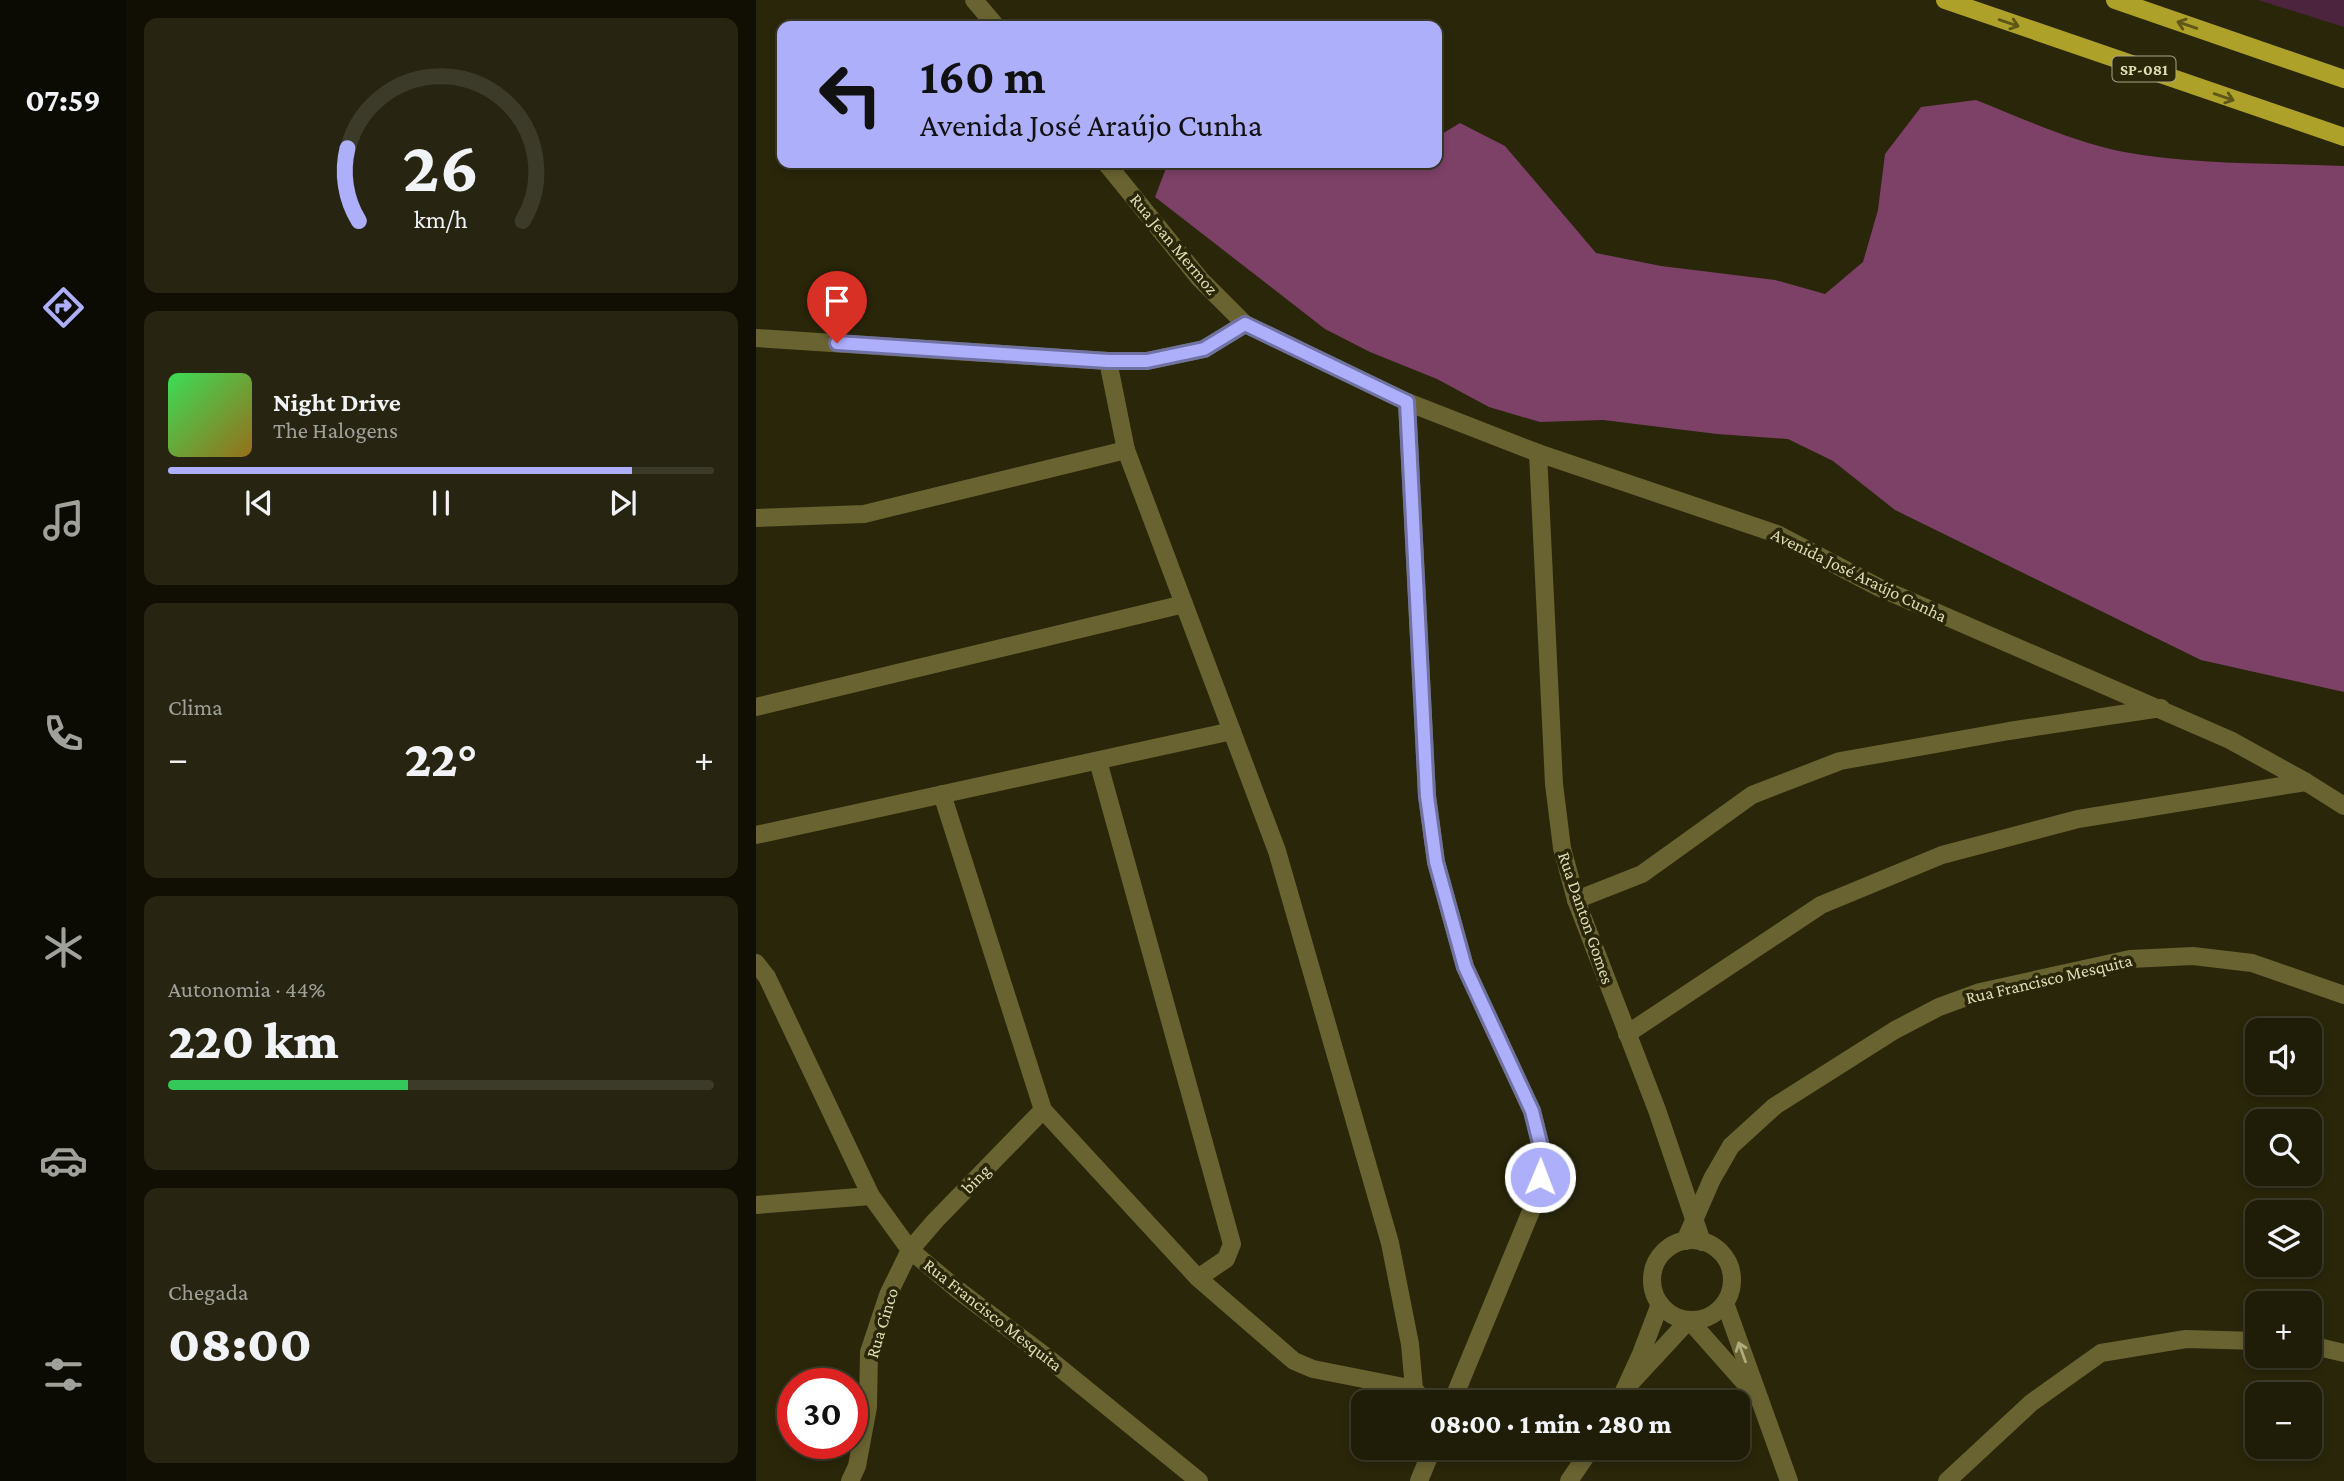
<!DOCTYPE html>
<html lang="pt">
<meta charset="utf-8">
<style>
body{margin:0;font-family:"Crimson Pro",serif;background:#272512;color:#f1f3f6;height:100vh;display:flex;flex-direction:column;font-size:26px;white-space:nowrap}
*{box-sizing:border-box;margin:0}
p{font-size:23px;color:#a1a19c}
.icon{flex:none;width:38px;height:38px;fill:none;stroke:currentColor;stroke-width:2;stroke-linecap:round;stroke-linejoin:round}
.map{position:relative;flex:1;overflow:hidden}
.sheet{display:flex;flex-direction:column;gap:18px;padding:18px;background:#110f04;width:630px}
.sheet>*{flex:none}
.hud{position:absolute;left:21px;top:21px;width:665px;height:147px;border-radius:14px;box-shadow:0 4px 10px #0003,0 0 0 2px #3c3a29;background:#adaffb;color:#111;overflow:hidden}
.fabs{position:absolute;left:1489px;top:1018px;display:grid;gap:14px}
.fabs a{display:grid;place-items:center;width:77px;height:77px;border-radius:14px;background:#1f1c08;box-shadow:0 4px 10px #0003,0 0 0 2px #3c3a29;font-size:35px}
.speed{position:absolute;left:21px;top:1368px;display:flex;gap:14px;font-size:35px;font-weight:700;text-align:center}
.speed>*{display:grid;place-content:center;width:91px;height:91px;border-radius:50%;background:#1f1c08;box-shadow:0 4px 10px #0003,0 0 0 2px #3c3a29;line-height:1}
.speed .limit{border:10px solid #d22;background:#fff;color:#111}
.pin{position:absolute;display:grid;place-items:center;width:60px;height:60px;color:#fff;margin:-72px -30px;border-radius:50% 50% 50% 0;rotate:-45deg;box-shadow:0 0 7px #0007}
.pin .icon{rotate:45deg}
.me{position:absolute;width:77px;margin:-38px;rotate:1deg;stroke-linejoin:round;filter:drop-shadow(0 0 5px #0008)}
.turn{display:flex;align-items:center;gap:24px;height:147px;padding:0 28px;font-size:32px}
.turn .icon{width:91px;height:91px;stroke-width:2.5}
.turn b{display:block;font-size:49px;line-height:60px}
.big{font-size:52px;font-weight:800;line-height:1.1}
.sheet .card{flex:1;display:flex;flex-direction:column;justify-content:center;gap:10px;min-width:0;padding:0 24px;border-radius:14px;background:#272512}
.sheet .dial{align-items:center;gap:0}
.dial svg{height:182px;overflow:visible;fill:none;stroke:#3c3a29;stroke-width:7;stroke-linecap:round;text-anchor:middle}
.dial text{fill:#f1f3f6;stroke:none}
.song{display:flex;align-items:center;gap:21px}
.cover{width:84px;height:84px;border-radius:10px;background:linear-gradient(135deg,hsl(130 70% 55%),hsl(40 70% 35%))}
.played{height:7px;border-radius:4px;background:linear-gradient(90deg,#adaffb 85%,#3c3a29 85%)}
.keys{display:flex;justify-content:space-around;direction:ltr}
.heat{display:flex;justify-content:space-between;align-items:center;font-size:38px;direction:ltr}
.charge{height:10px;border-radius:5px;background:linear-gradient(90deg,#34c759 44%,#3c3a29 0)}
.trip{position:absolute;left:595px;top:1390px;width:399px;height:70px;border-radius:14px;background:#1f1c08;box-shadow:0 4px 10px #0003,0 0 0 2px #3c3a29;font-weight:800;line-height:70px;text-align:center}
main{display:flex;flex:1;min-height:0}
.tab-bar{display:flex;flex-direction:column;width:126px;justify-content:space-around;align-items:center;background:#0c0b03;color:#a1a19c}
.tab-bar .icon{width:49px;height:49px}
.tab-bar .on{color:#adaffb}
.tab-bar b{font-size:32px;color:#f1f3f6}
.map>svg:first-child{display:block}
.green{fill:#4c243e}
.forest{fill:#7d4167}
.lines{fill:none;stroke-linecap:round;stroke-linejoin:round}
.street{stroke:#696331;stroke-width:18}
.primary{stroke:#aea12a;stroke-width:18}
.oneway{stroke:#5e5717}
.oneway2{stroke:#b0ac7f}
.route-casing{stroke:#7072a3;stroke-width:18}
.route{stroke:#adaffb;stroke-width:12}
.labels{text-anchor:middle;stroke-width:7;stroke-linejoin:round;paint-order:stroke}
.shield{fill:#29260a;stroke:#a9a580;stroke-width:2}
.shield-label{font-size:16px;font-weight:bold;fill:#e0dcb3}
.street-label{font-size:18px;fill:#e0dcb3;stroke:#29260a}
</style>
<main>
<nav class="tab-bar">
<b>07:59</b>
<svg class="icon on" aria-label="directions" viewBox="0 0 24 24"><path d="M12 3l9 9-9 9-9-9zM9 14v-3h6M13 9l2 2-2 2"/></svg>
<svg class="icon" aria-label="music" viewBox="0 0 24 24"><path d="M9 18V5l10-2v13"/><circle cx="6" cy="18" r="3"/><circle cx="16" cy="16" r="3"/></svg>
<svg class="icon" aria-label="phone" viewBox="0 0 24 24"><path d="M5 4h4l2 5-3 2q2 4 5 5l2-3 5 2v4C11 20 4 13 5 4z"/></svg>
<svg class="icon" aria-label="climate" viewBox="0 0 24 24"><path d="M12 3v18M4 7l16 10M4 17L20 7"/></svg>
<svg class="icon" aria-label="car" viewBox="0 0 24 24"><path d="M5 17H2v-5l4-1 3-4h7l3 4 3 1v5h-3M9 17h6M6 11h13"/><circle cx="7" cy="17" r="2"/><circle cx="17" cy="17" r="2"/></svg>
<svg class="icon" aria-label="filters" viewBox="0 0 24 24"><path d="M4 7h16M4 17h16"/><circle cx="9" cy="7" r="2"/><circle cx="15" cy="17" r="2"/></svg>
</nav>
<section class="sheet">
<div class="card dial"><svg viewBox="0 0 100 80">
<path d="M14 69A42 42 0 1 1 86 69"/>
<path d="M14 69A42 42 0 0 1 9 37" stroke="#adaffb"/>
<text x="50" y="56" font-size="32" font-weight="700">26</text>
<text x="50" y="72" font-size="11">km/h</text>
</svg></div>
<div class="card">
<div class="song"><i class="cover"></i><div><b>Night Drive</b><p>The Halogens</p></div></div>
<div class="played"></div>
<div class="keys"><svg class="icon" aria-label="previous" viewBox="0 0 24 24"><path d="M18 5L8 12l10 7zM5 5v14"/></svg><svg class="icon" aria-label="pause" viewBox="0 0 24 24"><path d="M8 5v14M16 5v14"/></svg><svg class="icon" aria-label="next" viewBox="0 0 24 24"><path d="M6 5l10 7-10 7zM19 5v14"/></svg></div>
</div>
<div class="card"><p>Clima</p>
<div class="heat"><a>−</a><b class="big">22°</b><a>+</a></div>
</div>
<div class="card"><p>Autonomia · 44%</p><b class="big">220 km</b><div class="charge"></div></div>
<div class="card"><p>Chegada</p><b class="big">08:00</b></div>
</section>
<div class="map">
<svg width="1588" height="1481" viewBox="0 0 1588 1481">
<rect width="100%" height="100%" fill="#29260a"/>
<!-- green -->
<path class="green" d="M1502,0h86v27z"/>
<!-- forest -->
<path class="forest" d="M1220,100c48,19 97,42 148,52 70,13 148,11 220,14v526l-143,-32 -306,-150 -62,-49 -45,-22 -71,-5 -114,-14 -63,2 -51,-15 -52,-28 -67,-27 -45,-23 -170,-132 13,-34h269v-26l23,-14 45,23 91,107 65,13 114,14 50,14 38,-32 15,-52 7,-56 36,-47z"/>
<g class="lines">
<!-- street -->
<g class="street">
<path d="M218,0l22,26"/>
<path d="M350,163l94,116 45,45 162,78 131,51 239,81 101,53 352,153 76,42 38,24"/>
<path d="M0,338l352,23h39l57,-12 41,-25"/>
<path d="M352,361l18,89 151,401 113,392 20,101 4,45 11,13"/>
<path d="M651,402l20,394 9,66 29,105 67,144 11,44 -7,44 -84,203"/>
<path d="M782,453l16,331 8,64 14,52 81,210 45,132"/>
<path d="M0,518l108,-4 262,-64"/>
<path d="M0,707l428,-103"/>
<path d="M342,761l134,483 -6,15 -28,19"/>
<path d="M186,794l101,316 155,168 96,83 19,8 101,20"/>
<path d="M0,835l476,-104"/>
<path d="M820,900l66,-26 110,-79 88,-34 169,-30 152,-23"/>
<path d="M0,963l11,14 104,219 39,54 48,40 91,69 150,122"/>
<path d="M871,1034l194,-129 121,-50 136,-36 228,-37"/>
<path d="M0,1205l115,-9"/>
<circle cx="936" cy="1280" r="40"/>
<path d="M929,1241l27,-62 19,-33 44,-40 120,-76 44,-23 41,-15 150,-33 63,-3 59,7 92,32"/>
<path d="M969,1303l64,178"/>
<path d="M1554,1345l34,8"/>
<path d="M870,1388l63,-68 71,80"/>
<path d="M863,1402l22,-48 19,-50"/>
<path d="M94,1481l7,-15 11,-59 1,-55 19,-57 22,-45 25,-29 108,-111"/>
<path d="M663,1481l14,-34"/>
<path d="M813,1481l23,-34"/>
<path d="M1191,1481l84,-78 70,-50 85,-14 72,2"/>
</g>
<!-- primary -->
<g class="primary">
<path d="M1189,0l399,137"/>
<path d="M1359,0l229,79"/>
</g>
</g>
<!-- one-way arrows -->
<defs><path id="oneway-shaft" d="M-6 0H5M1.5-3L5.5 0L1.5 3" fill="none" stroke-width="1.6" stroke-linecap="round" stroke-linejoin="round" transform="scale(1.75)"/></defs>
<g class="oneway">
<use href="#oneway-shaft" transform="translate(1253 23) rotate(19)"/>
<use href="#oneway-shaft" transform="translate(1431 25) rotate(-161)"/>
<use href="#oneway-shaft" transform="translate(1468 97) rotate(19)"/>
</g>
<use class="oneway2" href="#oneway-shaft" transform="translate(986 1352) rotate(-110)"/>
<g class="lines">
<defs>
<path id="route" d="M81,343l271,18h39l57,-12 41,-25 162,78 20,394 9,66 29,105 67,144 11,44 -3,22"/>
</defs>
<!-- route casing -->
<use href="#route" class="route-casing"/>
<!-- route -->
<use href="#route" class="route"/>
</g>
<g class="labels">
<!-- shield labels -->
<rect class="shield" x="1356.5" y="56.5" width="63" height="25" rx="5"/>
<g class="shield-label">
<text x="1388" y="75">SP-081</text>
</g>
<!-- street labels -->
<g class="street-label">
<text transform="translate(418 244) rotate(50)" y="6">Rua Jean Mermoz</text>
<text transform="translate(1103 575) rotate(26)" y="6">Avenida José Araújo Cunha</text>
<text transform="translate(830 918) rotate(71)" y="6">Rua Danton Gomes</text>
<text transform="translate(1293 979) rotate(-13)" y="6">Rua Francisco Mesquita</text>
<text transform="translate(220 1179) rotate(-46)" y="6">bing</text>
<text transform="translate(237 1315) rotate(38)" y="6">Rua Francisco Mesquita</text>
<text transform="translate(126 1323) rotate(-73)" y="6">Rua Cinco</text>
</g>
</g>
</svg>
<div class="fabs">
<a><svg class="icon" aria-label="sound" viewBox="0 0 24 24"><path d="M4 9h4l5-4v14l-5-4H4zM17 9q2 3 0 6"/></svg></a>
<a><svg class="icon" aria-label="search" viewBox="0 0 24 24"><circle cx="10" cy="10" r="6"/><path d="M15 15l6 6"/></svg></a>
<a><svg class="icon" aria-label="layers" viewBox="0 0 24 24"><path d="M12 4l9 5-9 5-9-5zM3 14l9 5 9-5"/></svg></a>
<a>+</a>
<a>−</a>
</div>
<div class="speed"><div class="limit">30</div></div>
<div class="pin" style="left:81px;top:343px;background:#d93025"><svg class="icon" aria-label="arrive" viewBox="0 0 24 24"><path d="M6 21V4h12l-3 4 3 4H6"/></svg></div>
<svg class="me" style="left:784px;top:1177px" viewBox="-20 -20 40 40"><circle r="17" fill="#adaffb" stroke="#fff" stroke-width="3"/><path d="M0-11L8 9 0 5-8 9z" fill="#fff"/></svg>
<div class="trip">08:00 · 1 min · 280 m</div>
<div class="hud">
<div class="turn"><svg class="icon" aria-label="left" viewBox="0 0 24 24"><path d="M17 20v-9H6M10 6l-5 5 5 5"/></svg><div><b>160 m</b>Avenida José Araújo Cunha</div></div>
</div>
</div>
</main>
